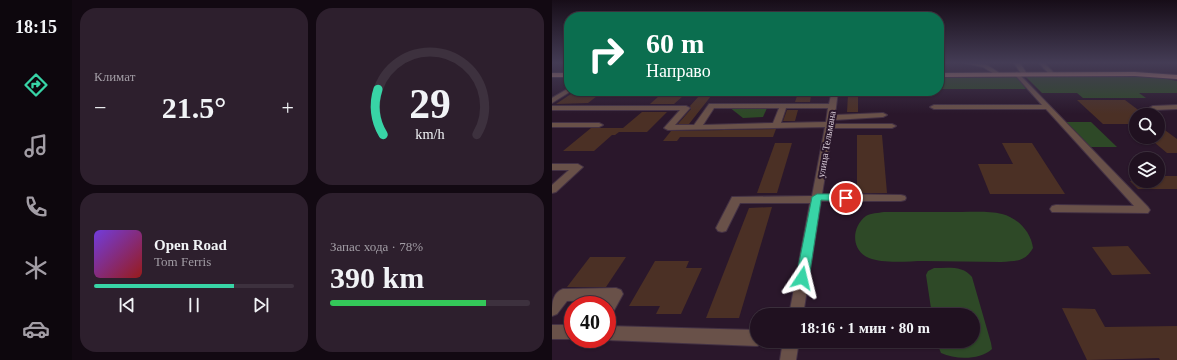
<!DOCTYPE html>
<html lang="ru">
<meta charset="utf-8">
<style>
body{margin:0;font-family:Georgia,serif;background:#2d1f2d;color:#f1f3f6;height:100vh;display:flex;flex-direction:column;font-size:15px;white-space:nowrap}
*{box-sizing:border-box;margin:0}
p{font-size:13px;color:#a29da5}
.icon{flex:none;width:22px;height:22px;fill:none;stroke:currentColor;stroke-width:2;stroke-linecap:round;stroke-linejoin:round}
.map{position:relative;flex:1;overflow:hidden}
.drawer{display:flex;flex-direction:column;gap:8px;padding:8px;background:#120912;width:480px}
.drawer>*{flex:none}
.top-card{position:absolute;left:12px;top:12px;width:380px;height:84px;border-radius:16px;box-shadow:0 1px 3px #0004,0 0 0 1px #3d313e;background:#0b6e4f;color:#fff;overflow:hidden}
.buttons{position:absolute;left:577px;top:108px;display:grid;gap:8px}
.buttons a{display:grid;place-items:center;width:36px;height:36px;border-radius:50%;background:#201120;box-shadow:0 1px 3px #0004,0 0 0 1px #3d313e;font-size:20px}
.speed{position:absolute;left:12px;top:296px;display:flex;gap:8px;font-size:20px;font-weight:700;text-align:center}
.speed>*{display:grid;place-content:center;width:52px;height:52px;border-radius:50%;background:#201120;box-shadow:0 1px 3px #0004,0 0 0 1px #3d313e;line-height:1}
.speed .limit{border:6px solid #d22;background:#fff;color:#111}
.pin{position:absolute;display:grid;place-items:center;width:34px;height:34px;color:#fff;margin:-17px;border:2px solid #fff;border-radius:50%;box-shadow:0 1px 4px #0007}
.me{position:absolute;width:44px;margin:-22px;rotate:10deg;stroke-linejoin:round;filter:drop-shadow(0 0 3px #0008)}
.turn{display:flex;align-items:center;gap:14px;height:84px;padding:0 16px;font-size:18px}
.turn .icon{width:52px;height:52px;stroke-width:2.5}
.turn b{display:block;font-size:28px;line-height:34px}
.big{font-size:30px;font-weight:700;line-height:1.1}
.drawer .card{flex:1;display:flex;flex-direction:column;justify-content:center;gap:6px;min-width:0;padding:0 14px;border-radius:16px;background:#2d1f2d}
.drawer .dial{align-items:center;gap:0}
.dial svg{height:104px;overflow:visible;fill:none;stroke:#3d313e;stroke-width:7;stroke-linecap:round;text-anchor:middle}
.dial text{fill:#f1f3f6;stroke:none}
.song{display:flex;align-items:center;gap:12px}
.cover{width:48px;height:48px;border-radius:6px;background:linear-gradient(135deg,hsl(260 70% 55%),hsl(0 70% 35%))}
.played{height:4px;border-radius:2px;background:linear-gradient(90deg,#38d4a6 70%,#3d313e 70%)}
.keys{display:flex;justify-content:space-around;direction:ltr}
.heat{display:flex;justify-content:space-between;align-items:center;font-size:22px;direction:ltr}
.charge{height:6px;border-radius:3px;background:linear-gradient(90deg,#34c759 78%,#3d313e 0)}
.drawer .tiles{flex:1;display:grid;gap:8px;grid-template-columns:repeat(2,1fr)}
.trip{position:absolute;left:198px;top:308px;width:230px;height:40px;border-radius:20px;background:#201120;box-shadow:0 1px 3px #0004,0 0 0 1px #3d313e;font-weight:700;line-height:40px;text-align:center}
main{display:flex;flex:1;min-height:0}
.dock{display:flex;flex-direction:column;width:72px;justify-content:space-around;align-items:center;background:#0d070d;color:#a29da5}
.dock .icon{width:28px;height:28px}
.dock .on{color:#38d4a6}
.dock b{font-size:18px;color:#f1f3f6}
.map>svg:first-child{display:block}
.green{fill:#2e4927}
.building{fill:#4b3025}
.lines{fill:none;stroke-linecap:round;stroke-linejoin:round}
.minor-casing{stroke:#433144;stroke-width:2}
.major-casing{stroke:#433144;stroke-width:2}
.minor{fill:#695149;fill-rule:evenodd}
.major{fill:#b38271;fill-rule:evenodd}
.route{fill:#38d4a6;stroke:#248a6c}
.labels{text-anchor:middle;stroke-width:4;stroke-linejoin:round;paint-order:stroke}
.street-label{font-size:10px;fill:#dccfdc;stroke:#2a172b}
</style>
<main>
<nav class="dock">
<b>18:15</b>
<svg class="icon on" aria-label="directions" viewBox="0 0 24 24"><path d="M12 3l9 9-9 9-9-9zM9 14v-3h6M13 9l2 2-2 2"/></svg>
<svg class="icon" aria-label="music" viewBox="0 0 24 24"><path d="M9 18V5l10-2v13"/><circle cx="6" cy="18" r="3"/><circle cx="16" cy="16" r="3"/></svg>
<svg class="icon" aria-label="phone" viewBox="0 0 24 24"><path d="M5 4h4l2 5-3 2q2 4 5 5l2-3 5 2v4C11 20 4 13 5 4z"/></svg>
<svg class="icon" aria-label="climate" viewBox="0 0 24 24"><path d="M12 3v18M4 7l16 10M4 17L20 7"/></svg>
<svg class="icon" aria-label="car" viewBox="0 0 24 24"><path d="M5 17H2v-5l4-1 3-4h7l3 4 3 1v5h-3M9 17h6M6 11h13"/><circle cx="7" cy="17" r="2"/><circle cx="17" cy="17" r="2"/></svg>
</nav>
<section class="drawer">
<div class="tiles">
<div class="card"><p>Климат</p>
<div class="heat"><a>−</a><b class="big">21.5°</b><a>+</a></div>
</div>
<div class="card dial"><svg viewBox="0 0 100 80">
<path d="M14 69A42 42 0 1 1 86 69"/>
<path d="M14 69A42 42 0 0 1 10 34" stroke="#38d4a6"/>
<text x="50" y="56" font-size="32" font-weight="700">29</text>
<text x="50" y="72" font-size="11">km/h</text>
</svg></div>
<div class="card">
<div class="song"><i class="cover"></i><div><b>Open Road</b><p>Tom Ferris</p></div></div>
<div class="played"></div>
<div class="keys"><svg class="icon" aria-label="previous" viewBox="0 0 24 24"><path d="M18 5L8 12l10 7zM5 5v14"/></svg><svg class="icon" aria-label="pause" viewBox="0 0 24 24"><path d="M8 5v14M16 5v14"/></svg><svg class="icon" aria-label="next" viewBox="0 0 24 24"><path d="M6 5l10 7-10 7zM19 5v14"/></svg></div>
</div>
<div class="card"><p>Запас хода · 78%</p><b class="big">390 km</b><div class="charge"></div></div>
</div>
</section>
<div class="map">
<svg width="625" height="360" viewBox="0 0 625 360">
<rect width="100%" height="100%" fill="#2a172b"/>
<!-- green -->
<g class="green">
<path d="M599,76l26,5v12h-38l7,5h-63l-6,-5h-35l-16,-16z"/>
<path d="M465,77l9,12h-87v-11z"/>
<path d="M177,107l38,1 -4,9 -20,1z"/>
<path d="M509,122h30l26,25h-32z"/>
<path d="M332,212c26,0 52,0 77,0 14,0 28,-1 41,2 16,4 29,18 31,34 -8,14 -17,13 -32,14 -26,0 -51,-1 -77,-1 -16,0 -40,3 -55,-3 -18,-7 -18,-31 -3,-42 5,-3 12,-3 18,-4z"/>
<path d="M382,268c13,0 29,-3 38,9l19,66 1,6c-12,11 -36,11 -51,4l-5,-12h37v-26h-41l-6,-40 2,-4z"/>
</g>
<!-- building -->
<g class="building">
<path d="M49,93l-13,10 -32,1 15,-10z"/>
<path d="M296,95h10v17h-11z"/>
<path d="M107,96h24l-9,8h-24z"/>
<path d="M147,96h12l-22,28h-11l13,-15 -1,-3z"/>
<path d="M245,96h14l-1,6h-15z"/>
<path d="M525,100h48l20,15h-9v13l-5,-4h-28z"/>
<path d="M235,110h11l-3,11h-12z"/>
<path d="M90,112h25l-20,20h-28l-4,3h-3l-18,16h-31l28,-23h32z"/>
<path d="M606,125l19,14v14h-10l-19,-16h10z"/>
<path d="M224,129l-3,8h-93l-3,4h-14l8,-10z"/>
<path d="M305,135h25l5,58h-30z"/>
<path d="M223,143h17l-15,50h-20z"/>
<path d="M450,143h30l33,51h-75l-12,-30h35z"/>
<path d="M606,176h19v13h-39l-8,-8h28z"/>
<path d="M220,207l-33,111h-33l43,-110z"/>
<path d="M576,246l23,28 -39,1 -20,-28z"/>
<path d="M38,257h36l-20,30h-39z"/>
<path d="M103,261h34l-3,7h16l-21,46h-25l4,-8h-31z"/>
<path d="M510,308l33,1 10,18 72,-1v34h-17l-1,-2 -72,2z"/>
</g>
<g class="lines">
<defs>
<g id="minor">
<path d="M413,63l22,2 14,9 -5,1 -13,-8z"/>
<path d="M462,63h6l7,11 -1,1h-4z"/>
<path d="M487,63h5l10,10v2h-4z"/>
<path d="M465,72l131,135 2,3 -2,3 -96,-1 -2,-3 2,-3 4,-1 78,1 -88,-97h-112l-4,-2 4,-2h108l-27,-30 -1,-1z"/>
<path d="M17,88v3h2l-19,12v-5z"/>
<path d="M280,91h6l-3,24 48,-2 4,2 -4,2 -49,3v4h58l4,2 -4,2h-59l-11,66 79,1 4,1 1,2 -1,2 -4,1h-80l-18,114h-14l21,-112h-70l-14,28 -4,1 -4,-1 -2,-3 16,-31 80,-1 13,-69 -157,3 -4,-2 16,-18h-128v-4h134l4,2 -15,17h19l15,-21h120zM162,108h65l-6,15 -70,2zM234,108h42l-2,14 -45,1z"/>
<path d="M625,105v4l-24,1 -4,-2 4,-2z"/>
<path d="M0,123h47l4,2 -4,2h-47z"/>
<path d="M0,164h26l5,3 -27,25 -4,1v-8l17,-15h-17z"/>
<path d="M64,288l5,2 2,4 -11,20 -5,2v-11h-6l3,-5 -37,1 -10,13 -5,2c0,-12 0,-23 11,-27z"/>
<path d="M0,325h21l1,14h-22z"/>
<path d="M55,326l150,4v11h7l-1,2 -6,3 -150,-6 -4,-1h4z"/>
<path d="M231,341h16l-3,19h-16z"/>
</g>
<g id="major">
<path d="M583,72l42,3v4l-42,-3 -196,1v-4z"/>
<rect x="0" y="73" width="17" height="4"/>
</g>
</defs>
<!-- minor casing -->
<use href="#minor" class="minor-casing"/>
<!-- major casing -->
<use href="#major" class="major-casing"/>
<!-- minor -->
<use href="#minor" class="minor"/>
<!-- major -->
<use href="#major" class="major"/>
</g>
<!-- sky -->
<linearGradient id="sky" x2="0" y2="1"><stop stop-color="#170d18"/><stop offset="0.55" stop-color="#443c55"/><stop offset="1" stop-color="#443c55" stop-opacity="0"/></linearGradient>
<rect width="625" height="114" fill="url(#sky)"/>
<!-- route -->
<path class="route" d="M265,194h29l5,4 -5,3 -25,-1 -12,78 -2,3 -5,2 -4,-2 -2,-3 16,-81z"/>
<g class="labels">
<!-- street labels -->
<g class="street-label">
<text transform="translate(274 144) rotate(-80)" y="4">улица Тельмана</text>
</g>
</g>
</svg>
<div class="buttons">
<a><svg class="icon" aria-label="search" viewBox="0 0 24 24"><circle cx="10" cy="10" r="6"/><path d="M15 15l6 6"/></svg></a>
<a><svg class="icon" aria-label="layers" viewBox="0 0 24 24"><path d="M12 4l9 5-9 5-9-5zM3 14l9 5 9-5"/></svg></a>
</div>
<div class="speed"><div class="limit">40</div></div>
<div class="pin" style="left:294px;top:198px;background:#d93025"><svg class="icon" aria-label="arrive" viewBox="0 0 24 24"><path d="M6 21V4h12l-3 4 3 4H6"/></svg></div>
<svg class="me" style="left:250px;top:278px" viewBox="-20 -20 40 40"><path d="M0-17L14 15 0 8-14 15z" fill="#38d4a6" stroke="#fff" stroke-width="4"/></svg>
<div class="trip">18:16 · 1 мин · 80 m</div>
<div class="top-card">
<div class="turn"><svg class="icon" aria-label="right" viewBox="0 0 24 24"><path d="M7 20v-9h11M14 6l5 5-5 5"/></svg><div><b>60 m</b>Направо</div></div>
</div>
</div>
</main>
